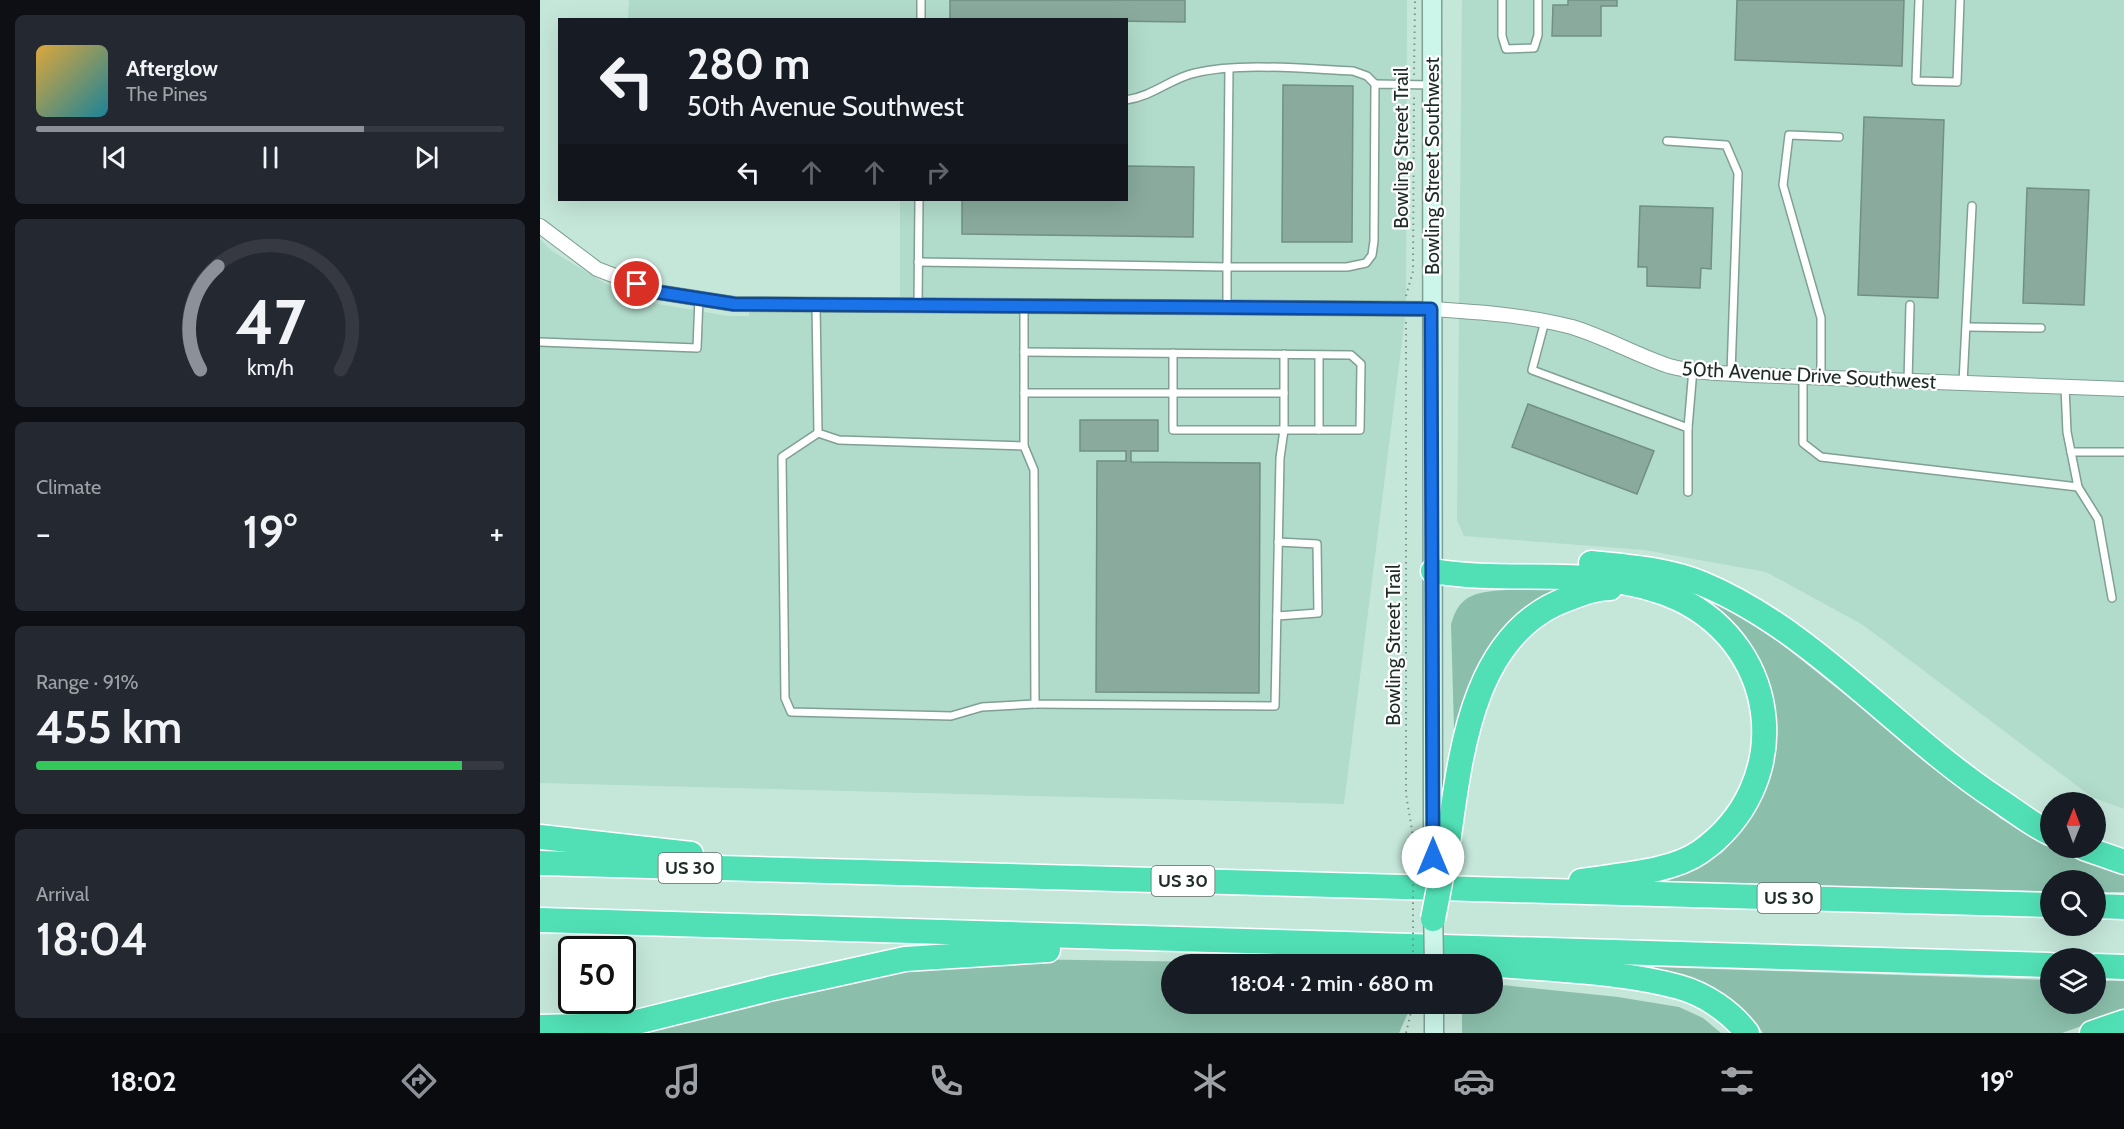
<!DOCTYPE html>
<meta charset="utf-8">
<style>
body{margin:0;font-family:Cabin,sans-serif;background:#242831;color:#f1f3f6;height:100vh;display:flex;flex-direction:column;font-size:22px;white-space:nowrap}
*{box-sizing:border-box;margin:0}
p{font-size:20px;color:#9ea1a6}
.icon{flex:none;width:33px;height:33px;fill:none;stroke:currentColor;stroke-width:2;stroke-linecap:round;stroke-linejoin:round}
.map{position:relative;flex:1;overflow:hidden}
.panel{display:flex;flex-direction:column;gap:15px;padding:15px;background:#0d0f14;width:540px}
.panel>*{flex:none}
.hud{position:absolute;left:18px;top:18px;width:570px;height:183px;border-radius:0px;box-shadow:0 6px 24px #0002;background:#171b24;color:#f1f3f6;overflow:hidden}
.needle{width:39px;rotate:1deg}
.buttons{position:absolute;left:1500px;top:792px;display:grid;gap:12px}
.buttons a{display:grid;place-items:center;width:66px;height:66px;border-radius:50%;background:#171b24;box-shadow:0 6px 24px #0002;font-size:30px}
.speed{position:absolute;left:18px;top:936px;display:flex;gap:12px;font-size:30px;font-weight:700;text-align:center}
.speed>*{display:grid;place-content:center;width:78px;height:78px;border-radius:50%;background:#171b24;box-shadow:0 6px 24px #0002;line-height:1}
.speed .limit{border:3px solid #111;border-radius:9px;background:#fff;color:#111}
.pin{position:absolute;display:grid;place-items:center;width:51px;height:51px;color:#fff;margin:-26px;border:3px solid #fff;border-radius:50%;box-shadow:0 2px 6px #0007}
.me{position:absolute;width:66px;margin:-33px;rotate:0deg;stroke-linejoin:round;filter:drop-shadow(0 0 4px #0008)}
.turn{display:flex;align-items:center;gap:21px;height:126px;padding:0 30px;font-size:27px}
.turn .icon{width:78px;height:78px;stroke-width:2.5}
.turn b{display:block;font-size:42px;line-height:51px}
.lanes{display:flex;align-items:center;height:57px;padding:0 30px;background:#0003;justify-content:center;gap:30px;direction:ltr}
.lanes .off{opacity:.35}
.big{font-size:45px;font-weight:600;line-height:1.1}
.panel .widget{flex:1;display:flex;flex-direction:column;justify-content:center;gap:9px;min-width:0;padding:0 21px;border-radius:9px;background:#242831}
.panel .dial{align-items:center;gap:0}
.dial svg{height:156px;overflow:visible;fill:none;stroke:#363941;stroke-width:7;stroke-linecap:round;text-anchor:middle}
.dial text{fill:#f1f3f6;stroke:none}
.song{display:flex;align-items:center;gap:18px}
.cover{width:72px;height:72px;border-radius:9px;background:linear-gradient(135deg,hsl(40 70% 55%),hsl(190 70% 35%))}
.played{height:6px;border-radius:3px;background:linear-gradient(90deg,#8c9099 70%,#363941 70%)}
.keys{display:flex;justify-content:space-around;direction:ltr}
.heat{display:flex;justify-content:space-between;align-items:center;font-size:33px;direction:ltr}
.charge{height:9px;border-radius:4px;background:linear-gradient(90deg,#34c759 91%,#363941 0)}
.trip{position:absolute;left:621px;top:954px;width:342px;height:60px;border-radius:30px;background:#171b24;box-shadow:0 6px 24px #0002;font-weight:600;line-height:60px;text-align:center}
.menu{display:flex;height:96px;justify-content:space-around;align-items:center;background:#090b0e;color:#9ea1a6}
.menu .icon{width:42px;height:42px}
.menu .on{color:#8c9099}
.menu b{font-size:27px;color:#f1f3f6}
main{display:flex;flex:1;min-height:0}
.map>svg:first-child{display:block}
.built{fill:#b1dbcb}
.green{fill:#8bbfac}
.building{fill:#89aa9d;stroke:#709084;stroke-width:1.5}
.lines{fill:none;stroke-linecap:round;stroke-linejoin:round}
.lane-casing{stroke:#7fa093;stroke-width:10}
.street-casing{stroke:#7fa093;stroke-width:16}
.secondary-casing{stroke:#7fa093;stroke-width:21}
.highway-casing{stroke:#fff;stroke-width:27}
.path{stroke:#7a9289;stroke-width:2;stroke-dasharray:1.5 4.5;stroke-linecap:butt}
.lane{stroke:#fff;stroke-width:7}
.street{stroke:#fff;stroke-width:14}
.secondary{stroke:#cbf6e9;stroke-width:18}
.highway{stroke:#51e0b5;stroke-width:24}
.secondary-bridge-casing{stroke:#7fa093;stroke-width:21;stroke-linecap:butt}
.highway-bridge-casing{stroke:#fff;stroke-width:27;stroke-linecap:butt}
.path-bridge{stroke:#7a9289;stroke-width:2;stroke-dasharray:1.5 4.5;stroke-linecap:butt}
.secondary-bridge{stroke:#cbf6e9;stroke-width:18}
.highway-bridge{stroke:#51e0b5;stroke-width:24}
.route-casing{stroke:#114b97;stroke-width:15}
.route{stroke:#1a73e8;stroke-width:10}
.labels{text-anchor:middle;stroke-width:4.5;stroke-linejoin:round;paint-order:stroke}
.shield{fill:#fff;stroke:#626b68;stroke-width:1.5}
.shield-label{font-size:18px;font-weight:bold;fill:#1e2c27}
.street-label{font-size:20px;fill:#1e2c27;stroke:#fff}
</style>
<main>
<section class="panel">
<div class="widget">
<div class="song"><i class="cover"></i><div><b>Afterglow</b><p>The Pines</p></div></div>
<div class="played"></div>
<div class="keys"><svg class="icon" aria-label="previous" viewBox="0 0 24 24"><path d="M18 5L8 12l10 7zM5 5v14"/></svg><svg class="icon" aria-label="pause" viewBox="0 0 24 24"><path d="M8 5v14M16 5v14"/></svg><svg class="icon" aria-label="next" viewBox="0 0 24 24"><path d="M6 5l10 7-10 7zM19 5v14"/></svg></div>
</div>
<div class="widget dial"><svg viewBox="0 0 100 80">
<path d="M14 69A42 42 0 1 1 86 69"/>
<path d="M14 69A42 42 0 0 1 23 16" stroke="#8c9099"/>
<text x="50" y="56" font-size="32" font-weight="700">47</text>
<text x="50" y="72" font-size="11">km/h</text>
</svg></div>
<div class="widget"><p>Climate</p>
<div class="heat"><a>−</a><b class="big">19°</b><a>+</a></div>
</div>
<div class="widget"><p>Range · 91%</p><b class="big">455 km</b><div class="charge"></div></div>
<div class="widget"><p>Arrival</p><b class="big">18:04</b></div>
</section>
<div class="map">
<svg width="1584" height="1033" viewBox="0 0 1584 1033">
<rect width="100%" height="100%" fill="#c5e7da"/>
<!-- built -->
<g class="built">
<path d="M89,0h778l-1,309 -62,495 -804,-21v-544l12,12 54,33 52,20 70,12h21l1,-12 150,1v-105h226v-180h-498z"/>
<path d="M922,0h662v809l-32,-12 -229,-172 -97,-53 -122,-22 -180,-14 -7,-16z"/>
</g>
<!-- green -->
<g class="green">
<path d="M1018,590c-65,35 -83,67 -99,139h-5l-3,-105c3,-9 6,-18 14,-24 17,-15 70,-9 93,-10z"/>
<path d="M1145,591l40,16 54,35 222,177 49,26v3l35,15 39,10v19h-28v-12h-46v11l-386,-8 58,-30 23,-27 16,-28 11,-33 4,-36 -11,-53z"/>
<path d="M476,959l316,5h-160v40h236v9l-9,20h-779l254,-59z"/>
<path d="M1114,967l396,13v24h46v-23h28v30l-62,22h-299c-30,-42 -60,-52 -109,-62z"/>
<path d="M953,984l125,13 61,10 24,11 18,15h-259v-29h30z"/>
</g>
<!-- building -->
<g class="building">
<path d="M410,0h235v22l-235,-3z"/>
<path d="M1028,0h49v6h-16v30h-49l1,-31h15z"/>
<path d="M1197,0h167l-2,66 -167,-6z"/>
<path d="M743,85l70,1 -1,156h-70z"/>
<path d="M1324,117l80,3 -6,178 -80,-3z"/>
<path d="M586,166l68,1 -1,70 -231,-3v-34h164z"/>
<path d="M1487,188l62,2 -5,115 -61,-2z"/>
<path d="M1100,206l73,2 -2,61 -10,-1 -1,20 -53,-2v-19h-9z"/>
<path d="M988,404l126,47 -17,43 -125,-47z"/>
<path d="M540,420h78v31h-27v11l129,1 -1,230 -163,-1 1,-231h29v-10h-46z"/>
</g>
<g class="lines">
<defs>
<g id="lane">
<path d="M962,0v36l4,13 28,-1 4,-13v-35"/>
<path d="M1379,0l-3,81 41,1 3,-82"/>
<path d="M381,20v-20"/>
<path d="M586,100c28,-4 45,-22 69,-27 45,-11 111,-4 158,-2l14,5 8,8"/>
<path d="M1127,141l59,4 12,28 -7,200"/>
<path d="M378,262l309,5 2,-198"/>
<path d="M276,304l2,129 21,7 185,6v-140"/>
<path d="M378,305l1,-105"/>
<path d="M687,307v-40h120l19,-4 6,-8 2,-14 1,-157 57,1"/>
<path d="M1005,321l-13,49 156,58 5,-59"/>
<path d="M1428,327l73,1"/>
<path d="M0,342l157,6 2,-50"/>
<path d="M484,352l327,3 10,9 -1,66h-41v-75"/>
<path d="M633,353v77h146"/>
<path d="M744,354v39"/>
<path d="M1263,377v66l18,14 257,30 -11,-55 -2,-45"/>
<path d="M1281,378v-60l-38,-133 6,-50 50,2"/>
<path d="M1368,381l2,-76"/>
<path d="M1423,383l9,-177"/>
<path d="M484,393h260v37l-4,28 -5,248 -240,-2 -1,-234 -10,-24"/>
<path d="M278,433l-36,24 3,241 6,14 160,4 31,-9 53,-3"/>
<path d="M1531,452h53"/>
<path d="M1538,487l20,32 14,79"/>
<path d="M1148,492v-64"/>
<path d="M737,616l41,-3 -1,-69 -39,-2"/>
</g>
<path id="street" d="M0,226l57,43 60,23 77,12 698,5c47,3 93,6 140,18 33,10 64,28 97,39 25,7 56,7 82,9l373,14"/>
<g id="secondary">
<path d="M892,0l1,836"/>
<path d="M894,1033v-29"/>
</g>
<g id="highway">
<path d="M1051,563c38,4 76,6 112,21 110,46 194,149 294,215 17,11 34,25 53,34"/>
<path d="M893,571c80,14 170,-8 246,28 104,50 115,187 21,253 -30,21 -84,23 -119,29"/>
<path d="M909,836c12,-86 25,-206 121,-238 13,-5 26,-10 40,-10"/>
<path d="M0,837l151,17"/>
<path d="M1544,848l40,14"/>
<path d="M0,863l1510,42"/>
<path d="M1556,906l28,1"/>
<path d="M0,920l1510,45"/>
<path d="M950,964c61,6 130,7 189,23 26,7 52,25 68,46"/>
<path d="M1556,966l28,1"/>
<path d="M0,1027l85,-2 148,-37 132,-29 143,-9"/>
<path d="M1552,1033l32,-11"/>
</g>
</defs>
<!-- lane casing -->
<use href="#lane" class="lane-casing"/>
<!-- street casing -->
<use href="#street" class="street-casing"/>
<!-- secondary casing -->
<use href="#secondary" class="secondary-casing"/>
<!-- highway casing -->
<use href="#highway" class="highway-casing"/>
<!-- path -->
<g class="path">
<path d="M874,75l1,-75"/>
<path d="M866,296l7,-25 1,-178"/>
<path d="M866,322v472l7,42"/>
<path d="M866,1033l7,-29"/>
</g>
<!-- lane -->
<use href="#lane" class="lane"/>
<!-- street -->
<use href="#street" class="street"/>
<!-- secondary -->
<use href="#secondary" class="secondary"/>
<!-- highway -->
<use href="#highway" class="highway"/>
<defs>
<g id="secondary-bridge">
<path d="M893,836v43"/>
<path d="M893,906l1,58"/>
</g>
<path id="highway-bridge" d="M893,919l16,-83"/>
</defs>
<!-- secondary-bridge casing -->
<use href="#secondary-bridge" class="secondary-bridge-casing"/>
<!-- highway-bridge casing -->
<use href="#highway-bridge" class="highway-bridge-casing"/>
<!-- path-bridge -->
<path class="path-bridge" d="M873,964v-128"/>
<!-- secondary-bridge -->
<use href="#secondary-bridge" class="secondary-bridge"/>
<!-- highway-bridge -->
<use href="#highway-bridge" class="highway-bridge"/>
</g>
<g class="lines">
<defs>
<path id="route" d="M97,284l20,8 77,12 697,5 2,548"/>
</defs>
<!-- route casing -->
<use href="#route" class="route-casing"/>
<!-- route -->
<use href="#route" class="route"/>
</g>
<g class="labels">
<!-- shield labels -->
<g class="shield">
<rect x="118.5" y="853" width="63" height="30" rx="4.5"/>
<rect x="611.5" y="866" width="63" height="30" rx="4.5"/>
<rect x="1217.5" y="883" width="63" height="30" rx="4.5"/>
</g>
<g class="shield-label">
<text x="150" y="874">US 30</text>
<text x="643" y="887">US 30</text>
<text x="1249" y="904">US 30</text>
</g>
<!-- street labels -->
<g class="street-label">
<text transform="translate(861 148) rotate(-90)" y="7">Bowling Street Trail</text>
<text transform="translate(892 166) rotate(-90)" y="7">Bowling Street Southwest</text>
<text transform="translate(1269 375) rotate(3)" y="7">50th Avenue Drive Southwest</text>
<text transform="translate(853 645) rotate(-90)" y="7">Bowling Street Trail</text>
</g>
</g>
</svg>
<div class="buttons">
<a><svg class="needle" viewBox="-14 -14 28 28"><path d="M0-13l5 13h-10z" fill="#e53935"/><path d="M0 13l5-13h-10z" fill="#9ea1a6"/></svg></a>
<a><svg class="icon" aria-label="search" viewBox="0 0 24 24"><circle cx="10" cy="10" r="6"/><path d="M15 15l6 6"/></svg></a>
<a><svg class="icon" aria-label="layers" viewBox="0 0 24 24"><path d="M12 4l9 5-9 5-9-5zM3 14l9 5 9-5"/></svg></a>
</div>
<div class="speed"><div class="limit">50</div></div>
<div class="pin" style="left:97px;top:284px;background:#d93025"><svg class="icon" aria-label="arrive" viewBox="0 0 24 24"><path d="M6 21V4h12l-3 4 3 4H6"/></svg></div>
<svg class="me" style="left:893px;top:857px" viewBox="-20 -20 40 40"><circle r="19" fill="#fff"/><path d="M0-13L10 11 0 6-10 11z" fill="#1a73e8"/></svg>
<div class="trip">18:04 · 2 min · 680 m</div>
<div class="hud">
<div class="turn"><svg class="icon" aria-label="left" viewBox="0 0 24 24"><path d="M17 20v-9H6M10 6l-5 5 5 5"/></svg><div><b>280 m</b>50th Avenue Southwest</div></div>
<div class="lanes"><svg class="icon" aria-label="left" viewBox="0 0 24 24"><path d="M17 20v-9H6M10 6l-5 5 5 5"/></svg><svg class="icon off" aria-label="ahead" viewBox="0 0 24 24"><path d="M12 20V5M6 11l6-6 6 6"/></svg><svg class="icon off" aria-label="ahead" viewBox="0 0 24 24"><path d="M12 20V5M6 11l6-6 6 6"/></svg><svg class="icon off" aria-label="right" viewBox="0 0 24 24"><path d="M7 20v-9h11M14 6l5 5-5 5"/></svg></div>
</div>
</div>
</main>
<nav class="menu">
<b>18:02</b>
<svg class="icon on" aria-label="directions" viewBox="0 0 24 24"><path d="M12 3l9 9-9 9-9-9zM9 14v-3h6M13 9l2 2-2 2"/></svg>
<svg class="icon" aria-label="music" viewBox="0 0 24 24"><path d="M9 18V5l10-2v13"/><circle cx="6" cy="18" r="3"/><circle cx="16" cy="16" r="3"/></svg>
<svg class="icon" aria-label="phone" viewBox="0 0 24 24"><path d="M5 4h4l2 5-3 2q2 4 5 5l2-3 5 2v4C11 20 4 13 5 4z"/></svg>
<svg class="icon" aria-label="climate" viewBox="0 0 24 24"><path d="M12 3v18M4 7l16 10M4 17L20 7"/></svg>
<svg class="icon" aria-label="car" viewBox="0 0 24 24"><path d="M5 17H2v-5l4-1 3-4h7l3 4 3 1v5h-3M9 17h6M6 11h13"/><circle cx="7" cy="17" r="2"/><circle cx="17" cy="17" r="2"/></svg>
<svg class="icon" aria-label="filters" viewBox="0 0 24 24"><path d="M4 7h16M4 17h16"/><circle cx="9" cy="7" r="2"/><circle cx="15" cy="17" r="2"/></svg>
<b>19°</b>
</nav>
